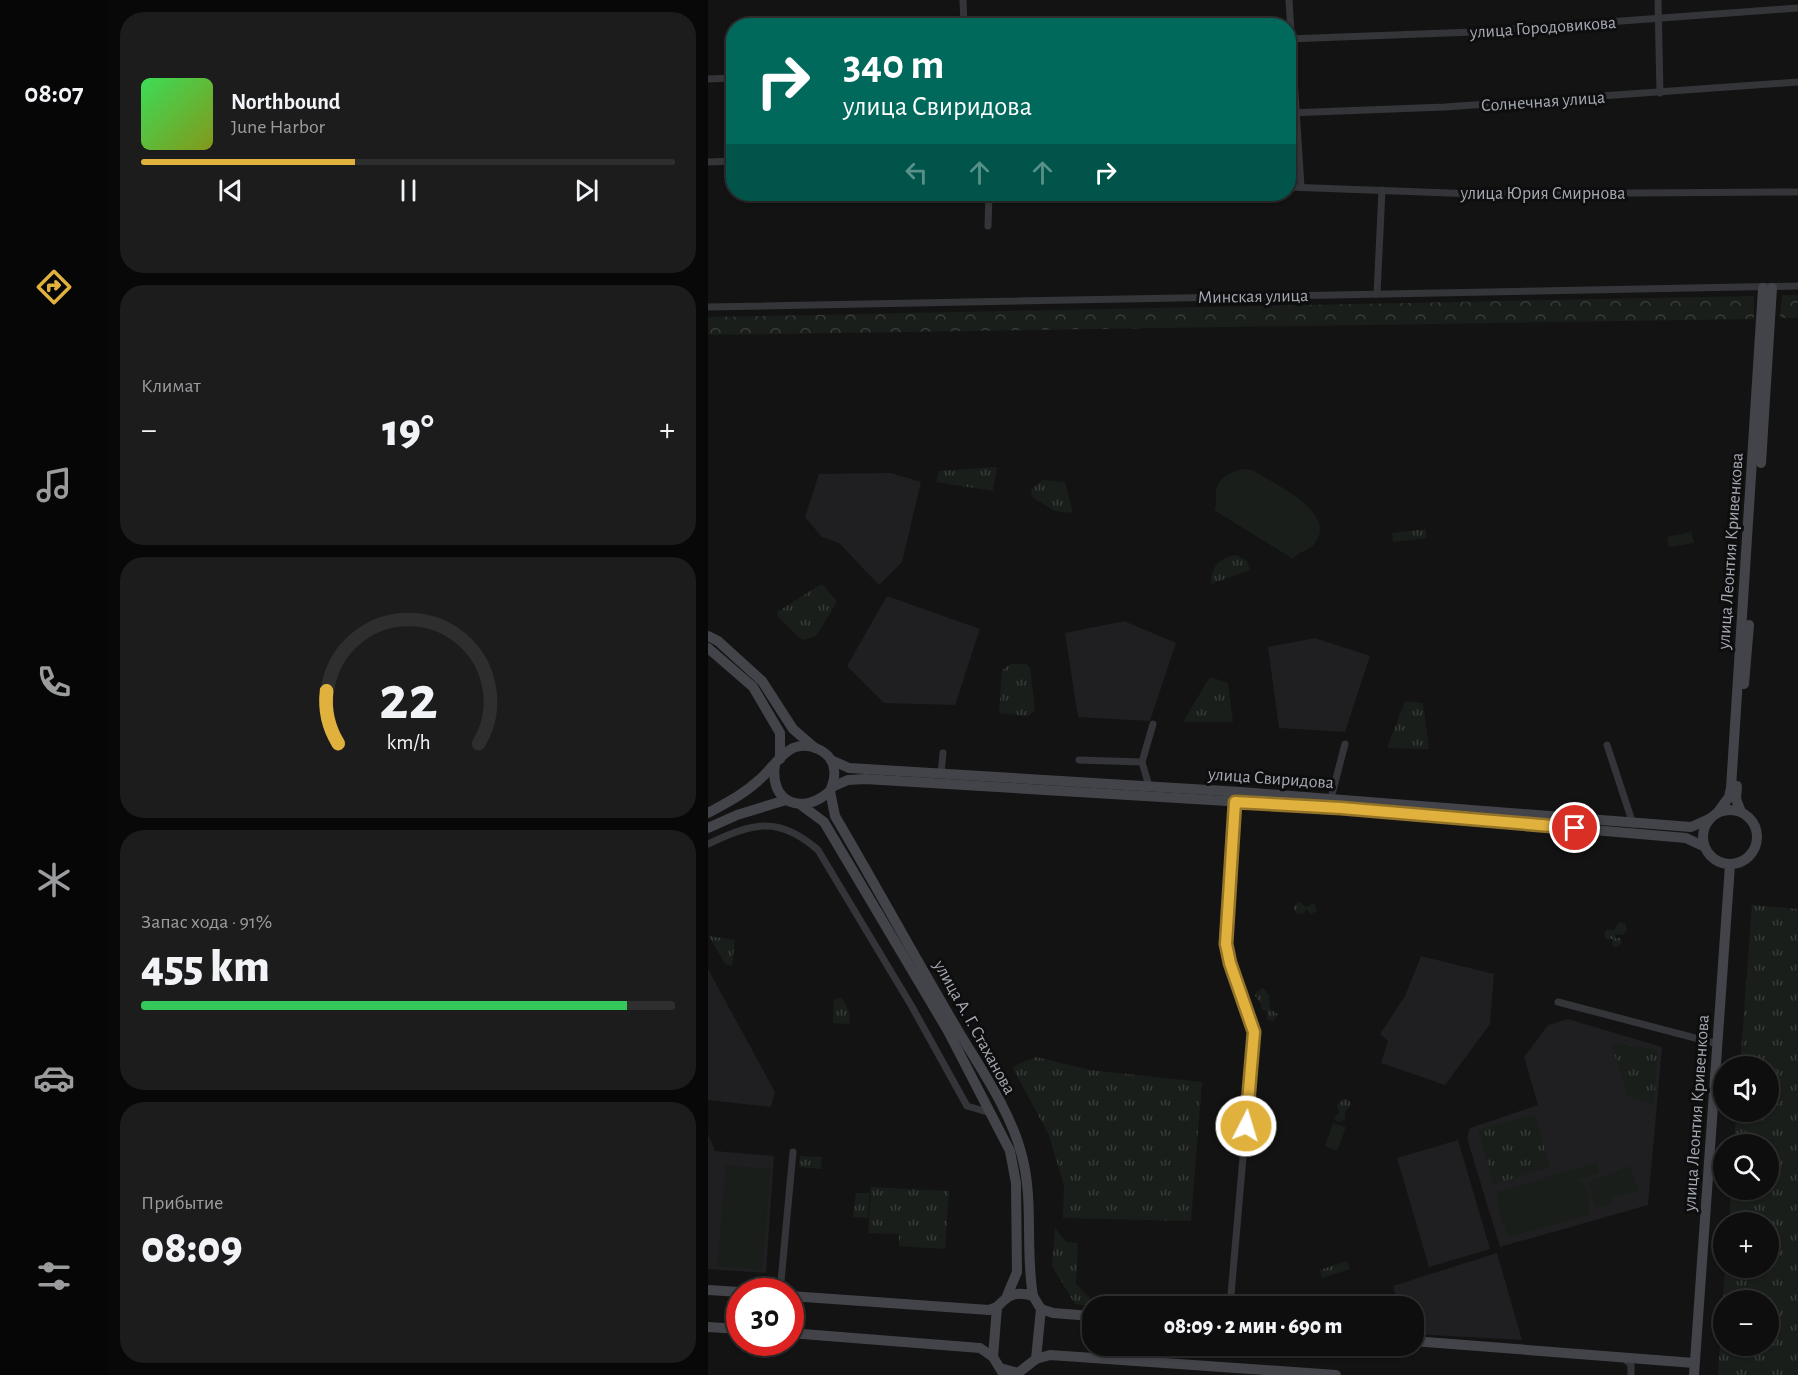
<!DOCTYPE html>
<html lang="ru">
<meta charset="utf-8">
<style>
body{margin:0;font-family:"Alegreya Sans",sans-serif;background:#1c1c1d;color:#f1f3f6;height:100vh;display:flex;flex-direction:column;font-size:22px;white-space:nowrap}
*{box-sizing:border-box;margin:0}
p{font-size:20px;color:#9b9c9e}
.icon{flex:none;width:33px;height:33px;fill:none;stroke:currentColor;stroke-width:2;stroke-linecap:round;stroke-linejoin:round}
.map{position:relative;flex:1;overflow:hidden}
.sheet{display:flex;flex-direction:column;gap:12px;padding:12px;background:#080808;width:600px}
.sheet>*{flex:none}
.top-card{position:absolute;left:18px;top:18px;width:570px;height:183px;border-radius:24px;box-shadow:0 2px 4px #0004,0 0 0 2px #2e2e2f;background:#00695c;color:#fff;overflow:hidden}
.buttons{position:absolute;left:1005px;top:1056px;display:grid;gap:12px}
.buttons a{display:grid;place-items:center;width:66px;height:66px;border-radius:50%;background:#0e0e0f;box-shadow:0 2px 4px #0004,0 0 0 2px #2e2e2f;font-size:30px}
.speed{position:absolute;left:18px;top:1278px;display:flex;gap:12px;font-size:30px;font-weight:700;text-align:center}
.speed>*{display:grid;place-content:center;width:78px;height:78px;border-radius:50%;background:#0e0e0f;box-shadow:0 2px 4px #0004,0 0 0 2px #2e2e2f;line-height:1}
.speed .limit{border:9px solid #d22;background:#fff;color:#111}
.pin{position:absolute;display:grid;place-items:center;width:51px;height:51px;color:#fff;margin:-26px;border:3px solid #fff;border-radius:50%;box-shadow:0 2px 6px #0007}
.me{position:absolute;width:66px;margin:-33px;rotate:5deg;stroke-linejoin:round;filter:drop-shadow(0 0 4px #0008)}
.turn{display:flex;align-items:center;gap:21px;height:126px;padding:0 18px;font-size:27px}
.turn .icon{width:78px;height:78px;stroke-width:2.5}
.turn b{display:block;font-size:42px;line-height:51px}
.lanes{display:flex;align-items:center;height:57px;padding:0 18px;background:#0003;justify-content:center;gap:30px;direction:ltr}
.lanes .off{opacity:.35}
.big{font-size:45px;font-weight:800;line-height:1.1}
.sheet .tile{flex:1;display:flex;flex-direction:column;justify-content:center;gap:9px;min-width:0;padding:0 21px;border-radius:24px;background:#1c1c1d}
.sheet .dial{align-items:center;gap:0}
.dial svg{height:156px;overflow:visible;fill:none;stroke:#2e2e2f;stroke-width:7;stroke-linecap:round;text-anchor:middle}
.dial text{fill:#f1f3f6;stroke:none}
.song{display:flex;align-items:center;gap:18px}
.cover{width:72px;height:72px;border-radius:9px;background:linear-gradient(135deg,hsl(130 70% 55%),hsl(70 70% 35%))}
.played{height:6px;border-radius:3px;background:linear-gradient(90deg,#e1b13e 40%,#2e2e2f 40%)}
.keys{display:flex;justify-content:space-around;direction:ltr}
.heat{display:flex;justify-content:space-between;align-items:center;font-size:33px;direction:ltr}
.charge{height:9px;border-radius:4px;background:linear-gradient(90deg,#34c759 91%,#2e2e2f 0)}
.trip{position:absolute;left:374px;top:1296px;width:342px;height:60px;border-radius:24px;background:#0e0e0f;box-shadow:0 2px 4px #0004,0 0 0 2px #2e2e2f;font-weight:800;line-height:60px;text-align:center}
main{display:flex;flex:1;min-height:0}
.tab-bar{display:flex;flex-direction:column;width:108px;justify-content:space-around;align-items:center;background:#060606;color:#9b9c9e}
.tab-bar .icon{width:42px;height:42px}
.tab-bar .active{color:#e1b13e}
.tab-bar b{font-size:27px;color:#f1f3f6}
.map>svg:first-child{display:block}
.built{fill:#1f1f21}
.grass{fill:url(#grass-tufts);fill-rule:evenodd}
.forest{fill:url(#forest-crowns)}
.garden{fill:#191e1a}
.lines{fill:none;stroke-linecap:round;stroke-linejoin:round}
.street{stroke:#343539;stroke-width:7}
.secondary{stroke:#424449;stroke-width:10}
.route-casing{stroke:#927328;stroke-width:15}
.route{stroke:#e1b13e;stroke-width:10}
.labels{text-anchor:middle;stroke-width:6;stroke-linejoin:round;paint-order:stroke}
.street-label{font-size:18px;fill:#a5a9b3;stroke:#0e0e0f}
</style>
<main>
<nav class="tab-bar">
<b>08:07</b>
<svg class="icon active" aria-label="directions" viewBox="0 0 24 24"><path d="M12 3l9 9-9 9-9-9zM9 14v-3h6M13 9l2 2-2 2"/></svg>
<svg class="icon" aria-label="music" viewBox="0 0 24 24"><path d="M9 18V5l10-2v13"/><circle cx="6" cy="18" r="3"/><circle cx="16" cy="16" r="3"/></svg>
<svg class="icon" aria-label="phone" viewBox="0 0 24 24"><path d="M5 4h4l2 5-3 2q2 4 5 5l2-3 5 2v4C11 20 4 13 5 4z"/></svg>
<svg class="icon" aria-label="climate" viewBox="0 0 24 24"><path d="M12 3v18M4 7l16 10M4 17L20 7"/></svg>
<svg class="icon" aria-label="car" viewBox="0 0 24 24"><path d="M5 17H2v-5l4-1 3-4h7l3 4 3 1v5h-3M9 17h6M6 11h13"/><circle cx="7" cy="17" r="2"/><circle cx="17" cy="17" r="2"/></svg>
<svg class="icon" aria-label="filters" viewBox="0 0 24 24"><path d="M4 7h16M4 17h16"/><circle cx="9" cy="7" r="2"/><circle cx="15" cy="17" r="2"/></svg>
</nav>
<section class="sheet">
<div class="tile">
<div class="song"><i class="cover"></i><div><b>Northbound</b><p>June Harbor</p></div></div>
<div class="played"></div>
<div class="keys"><svg class="icon" aria-label="previous" viewBox="0 0 24 24"><path d="M18 5L8 12l10 7zM5 5v14"/></svg><svg class="icon" aria-label="pause" viewBox="0 0 24 24"><path d="M8 5v14M16 5v14"/></svg><svg class="icon" aria-label="next" viewBox="0 0 24 24"><path d="M6 5l10 7-10 7zM19 5v14"/></svg></div>
</div>
<div class="tile"><p>Климат</p>
<div class="heat"><a>−</a><b class="big">19°</b><a>+</a></div>
</div>
<div class="tile dial"><svg viewBox="0 0 100 80">
<path d="M14 69A42 42 0 1 1 86 69"/>
<path d="M14 69A42 42 0 0 1 8 42" stroke="#e1b13e"/>
<text x="50" y="56" font-size="32" font-weight="700">22</text>
<text x="50" y="72" font-size="11">km/h</text>
</svg></div>
<div class="tile"><p>Запас хода · 91%</p><b class="big">455 km</b><div class="charge"></div></div>
<div class="tile"><p>Прибытие</p><b class="big">08:09</b></div>
</section>
<div class="map">
<svg width="1090" height="1375" viewBox="0 0 1090 1375">
<defs>
<pattern id="grass-tufts" width="24" height="20" patternUnits="userSpaceOnUse" patternTransform="scale(1.5)"><rect width="24" height="20" fill="#191e1a"/><path d="M3 7l-1-3M5 7V3M7 7l1-3M15 17l-1-3M17 17v-4M19 17l1-3" fill="none" stroke="#373c39"/></pattern>
<pattern id="forest-crowns" width="20" height="18" patternUnits="userSpaceOnUse" patternTransform="scale(1.5)"><rect width="20" height="18" fill="#191e1a"/><path d="M2 6a3 3 0 1 1 6 0M12 15a3 3 0 1 1 6 0" fill="none" stroke="#373c39"/></pattern>
</defs>
<rect width="100%" height="100%" fill="#131314"/>
<!-- built -->
<g class="built">
<path d="M183,473l30,9 -19,80 -23,23 -40,-42 -17,-6 -17,-20 14,-43z"/>
<path d="M179,596l93,33 -25,76 -71,-2 -37,-37z"/>
<path d="M416,621l52,22 -26,78 -72,-4 -13,-84z"/>
<path d="M607,638l55,18 -25,76 -66,-4 -11,-81z"/>
<path d="M713,956l73,18 -4,50 -45,61 -64,-22 7,-22 -8,-7 25,-38z"/>
<path d="M0,969l67,123 -4,15 -63,-7z"/>
<path d="M860,1019l94,28 -14,158 -148,42 -33,-109 3,-10 68,-23 -14,-48 24,-32z"/>
<path d="M0,1134l7,17 59,5 -8,117 -58,-4z"/>
<path d="M750,1140l32,109 -61,18 -32,-109z"/>
<path d="M789,1253l25,87 -109,-6v-28h-14l-6,-20z"/>
</g>
<!-- grass -->
<g class="grass">
<path d="M289,467l-4,24 -57,-9 3,-11z"/>
<path d="M334,480l23,2 8,31 -18,-2 -23,-14 -1,-7z"/>
<path d="M718,529v9l-33,4 -1,-9z"/>
<path d="M983,532l3,11 -25,4 -2,-10z"/>
<path d="M528,555l11,6 3,9 -39,14c1,-19 7,-25 25,-29z"/>
<path d="M112,585l4,1 13,16 -21,34 -14,4 -24,-23 -1,-5z"/>
<path d="M303,664h15l4,4 5,42 -6,6 -30,-3 3,-43z"/>
<path d="M502,677l18,6 5,39h-50z"/>
<path d="M697,701l18,2 6,46 -42,-1z"/>
<path d="M591,901l7,6 8,-4 3,8 -6,3 -5,-5 -2,4 -7,1 -4,-7z"/>
<path d="M1044,905l46,4v466h-80l7,-107h43v-46h-39l2,-32h37v-46h-34l2,-32h32v-46h-28zM1016,1300h44v46h-44z"/>
<path d="M911,922l6,2 2,6 -4,5 -8,-1v4h5l2,5 -6,4 -4,-2 1,-6h-7l-2,-5 3,-5 7,1z"/>
<path d="M1,936l26,4 -3,26 -7,-2z"/>
<path d="M555,988l6,7 1,14 8,5 -5,7 -6,-2v-8l-5,-1 -2,-8 -5,-6 1,-4z"/>
<path d="M134,998l8,16 -1,10 -16,-1 1,-24z"/>
<path d="M903,1042l47,8 -4,56 -27,-11z"/>
<path d="M328,1057l54,13 112,12 -11,139 -128,-3 1,-32 -15,-51 -37,-68z"/>
<path d="M636,1099l5,1 2,5 -6,7v8l-7,2 -4,-3 5,-7 -2,-8z"/>
<path d="M827,1114l15,54 -57,16 -15,-54z"/>
<path d="M92,1156l22,1 -1,12 -22,-2z"/>
<path d="M163,1187l78,4 -4,58 -46,-3v-12l-31,-1z"/>
<path d="M148,1193h14l-2,25 -15,-1z"/>
<path d="M347,1228l11,14 12,1 -2,41 15,15v7l-16,-2 -23,-38z"/>
<path d="M639,1261l3,8 -28,9 -2,-8z"/>
</g>
<!-- forest -->
<g class="forest">
<path d="M1074,295h16v23h-18z"/>
<path d="M1046,296v23l-1046,16v-18z"/>
</g>
<!-- garden -->
<g class="garden">
<path d="M536,469l8,1c21,13 86,42 63,73 -6,8 -16,8 -22,16l-79,-49c4,-6 1,-11 2,-19 1,-13 17,-20 28,-22z"/>
<path d="M625,1123l13,4 -9,24 -12,-5z"/>
<path d="M888,1163l3,10 -20,6 10,14v21l-80,23 -9,-20 -3,-25z"/>
<path d="M18,1165l45,4 -9,101 -45,-4z"/>
<path d="M922,1166l8,24 -28,8 1,5 -16,5 -7,-26z"/>
</g>
<g class="lines">
<!-- street -->
<g class="street">
<path d="M255,0l1,26"/>
<path d="M581,0l12,187"/>
<path d="M950,0l2,93"/>
<path d="M580,39l185,-7 325,-24"/>
<path d="M0,79l26,-1"/>
<path d="M580,113l157,-6 353,-25"/>
<path d="M0,162l26,-1"/>
<path d="M580,187l188,7 322,-2"/>
<path d="M280,226l1,-32"/>
<path d="M669,294l5,-104"/>
<path d="M0,307l1090,-21"/>
<path d="M899,745l26,79"/>
<path d="M371,760l63,2"/>
<path d="M233,774l2,-21"/>
<path d="M441,786l-7,-24 11,-38"/>
<path d="M623,798l14,-54"/>
<path d="M0,844c45,-21 70,-29 110,6l93,155 56,101 24,7"/>
<path d="M850,1002l160,42"/>
<path d="M72,1292l13,-140"/>
<path d="M522,1306l24,-274 -24,-69 -4,-19 9,-141"/>
<path d="M916,1358l7,7v10"/>
</g>
<!-- secondary -->
<g class="secondary">
<path d="M1053,463l11,-175"/>
<path d="M0,636l10,5 44,40 31,48 22,19"/>
<path d="M0,648l45,39 27,46v26"/>
<path d="M1036,684l5,-59"/>
<path d="M123,760l18,8 392,24 450,35 18,-8"/>
<path d="M1029,786l-1,13 5,13"/>
<path d="M124,787l16,-7 17,-1 476,29 345,30 17,8"/>
<path d="M122,791l5,25c40,68 78,138 118,206 24,42 57,86 69,134 12,45 3,94 11,140"/>
<path d="M93,805l23,17 124,209 62,120 6,32 1,89 -10,24"/>
<circle cx="1022" cy="837" r="27"/>
<path d="M1010,812l11,-15 2,-9 32,-500"/>
<path d="M0,813c18,-10 36,-19 51,-33 11,-9 21,-26 34,-32 12,-5 26,-1 35,8 9,10 7,24 2,35 -27,25 -61,12 -55,-26"/>
<path d="M0,828l29,-13 49,-15"/>
<path d="M0,1290l32,2"/>
<path d="M82,1296l199,14 8,-3"/>
<path d="M333,1309l12,4 39,3"/>
<path d="M0,1327l32,2"/>
<path d="M82,1333l190,15 13,9"/>
<path d="M705,1341l281,22"/>
<path d="M328,1359l14,-4 286,20"/>
<path d="M292,1368l18,5 18,-14 5,-50 -8,-13c-17,-5 -24,-2 -36,11l-4,50 11,18"/>
<path d="M986,1375l36,-510"/>
</g>
</g>
<g class="lines">
<defs>
<path id="route" d="M538,1126l8,-94 -24,-69 -4,-19 9,-142 106,6 234,20"/>
</defs>
<!-- route casing -->
<use href="#route" class="route-casing"/>
<!-- route -->
<use href="#route" class="route"/>
</g>
<g class="labels">
<!-- street labels -->
<g class="street-label">
<text transform="translate(835 27) rotate(-4)" y="6">улица Городовикова</text>
<text transform="translate(835 101) rotate(-4)" y="6">Солнечная улица</text>
<text x="835" y="199">улица Юрия Смирнова</text>
<text transform="translate(545 296) rotate(-1)" y="6">Минская улица</text>
<text transform="translate(1022 551) rotate(-86)" y="6">улица Леонтия Кривенкова</text>
<text transform="translate(563 778) rotate(4)" y="6">улица Свиридова</text>
<text transform="translate(267 1027) rotate(61)" y="6">улица А. Г. Стаханова</text>
<text transform="translate(988 1113) rotate(-86)" y="6">улица Леонтия Кривенкова</text>
</g>
</g>
</svg>
<div class="buttons">
<a><svg class="icon" aria-label="sound" viewBox="0 0 24 24"><path d="M4 9h4l5-4v14l-5-4H4zM17 9q2 3 0 6"/></svg></a>
<a><svg class="icon" aria-label="search" viewBox="0 0 24 24"><circle cx="10" cy="10" r="6"/><path d="M15 15l6 6"/></svg></a>
<a>+</a>
<a>−</a>
</div>
<div class="speed"><div class="limit">30</div></div>
<div class="pin" style="left:867px;top:828px;background:#d93025"><svg class="icon" aria-label="arrive" viewBox="0 0 24 24"><path d="M6 21V4h12l-3 4 3 4H6"/></svg></div>
<svg class="me" style="left:538px;top:1126px" viewBox="-20 -20 40 40"><circle r="17" fill="#e1b13e" stroke="#fff" stroke-width="3"/><path d="M0-11L8 9 0 5-8 9z" fill="#fff"/></svg>
<div class="trip">08:09 · 2 мин · 690 m</div>
<div class="top-card">
<div class="turn"><svg class="icon" aria-label="right" viewBox="0 0 24 24"><path d="M7 20v-9h11M14 6l5 5-5 5"/></svg><div><b>340 m</b>улица Свиридова</div></div>
<div class="lanes"><svg class="icon off" aria-label="left" viewBox="0 0 24 24"><path d="M17 20v-9H6M10 6l-5 5 5 5"/></svg><svg class="icon off" aria-label="ahead" viewBox="0 0 24 24"><path d="M12 20V5M6 11l6-6 6 6"/></svg><svg class="icon off" aria-label="ahead" viewBox="0 0 24 24"><path d="M12 20V5M6 11l6-6 6 6"/></svg><svg class="icon" aria-label="right" viewBox="0 0 24 24"><path d="M7 20v-9h11M14 6l5 5-5 5"/></svg></div>
</div>
</div>
</main>
